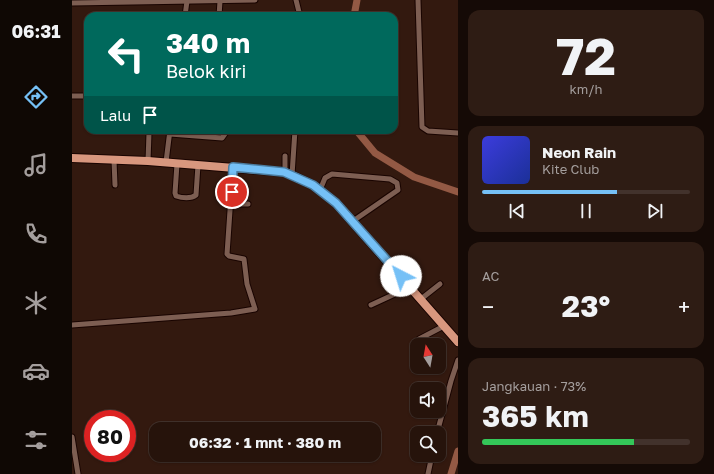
<!DOCTYPE html>
<html lang="id">
<meta charset="utf-8">
<style>
body{margin:0;font-family:"Golos Text",sans-serif;background:#2e1c14;color:#f1f3f6;height:100vh;display:flex;flex-direction:column;font-size:15px;white-space:nowrap}
*{box-sizing:border-box;margin:0}
p{font-size:13px;color:#a49e9d}
.icon{flex:none;width:22px;height:22px;fill:none;stroke:currentColor;stroke-width:2;stroke-linecap:round;stroke-linejoin:round}
.map{position:relative;flex:1;overflow:hidden}
.sheet{display:flex;flex-direction:column;gap:10px;padding:10px;background:#150a06;width:256px}
.sheet>*{flex:none}
.banner{position:absolute;left:12px;top:12px;width:314px;height:122px;border-radius:12px;box-shadow:0 1px 3px #0004,0 0 0 1px #42322c;background:#00695c;color:#fff;overflow:hidden}
.needle{width:26px;rotate:349deg}
.controls{position:absolute;left:338px;top:338px;display:grid;gap:8px}
.controls a{display:grid;place-items:center;width:36px;height:36px;border-radius:8px;background:#26130b;box-shadow:0 1px 3px #0004,0 0 0 1px #42322c;font-size:20px}
.speed{position:absolute;left:12px;top:410px;display:flex;gap:8px;font-size:20px;font-weight:700;text-align:center}
.speed>*{display:grid;place-content:center;width:52px;height:52px;border-radius:50%;background:#26130b;box-shadow:0 1px 3px #0004,0 0 0 1px #42322c;line-height:1}
.speed .limit{border:6px solid #d22;background:#fff;color:#111}
.pin{position:absolute;display:grid;place-items:center;width:34px;height:34px;color:#fff;margin:-17px;border:2px solid #fff;border-radius:50%;box-shadow:0 1px 4px #0007}
.me{position:absolute;width:44px;margin:-22px;rotate:320deg;stroke-linejoin:round;filter:drop-shadow(0 0 3px #0008)}
.turn{display:flex;align-items:center;gap:14px;height:84px;padding:0 16px;font-size:18px}
.turn .icon{width:52px;height:52px;stroke-width:2.5}
.turn b{display:block;font-size:28px;line-height:34px}
.then{display:flex;align-items:center;height:38px;padding:0 16px;background:#0003;gap:8px;font-size:15px}
.big{font-size:30px;font-weight:700;line-height:1.1}
.sheet .widget{flex:1;display:flex;flex-direction:column;justify-content:center;gap:6px;min-width:0;padding:0 14px;border-radius:12px;background:#2e1c14}
.sheet .dial{align-items:center;gap:0}
.dial b{font-size:52px;line-height:1}
.song{display:flex;align-items:center;gap:12px}
.cover{width:48px;height:48px;border-radius:6px;background:linear-gradient(135deg,hsl(240 70% 55%),hsl(230 70% 35%))}
.played{height:4px;border-radius:2px;background:linear-gradient(90deg,#75c0f6 65%,#42322c 65%)}
.keys{display:flex;justify-content:space-around;direction:ltr}
.heat{display:flex;justify-content:space-between;align-items:center;font-size:22px;direction:ltr}
.charge{height:6px;border-radius:3px;background:linear-gradient(90deg,#34c759 73%,#42322c 0)}
.trip{position:absolute;left:77px;top:422px;width:232px;height:40px;border-radius:12px;background:#26130b;box-shadow:0 1px 3px #0004,0 0 0 1px #42322c;font-weight:700;line-height:40px;text-align:center}
main{display:flex;flex:1;min-height:0}
.dock{display:flex;flex-direction:column;width:72px;justify-content:space-around;align-items:center;background:#0f0804;color:#a49e9d}
.dock .icon{width:28px;height:28px}
.dock .on{color:#75c0f6}
.dock b{font-size:18px;color:#f1f3f6}
.map>svg:first-child{display:block}
.lines{fill:none;stroke-linecap:round;stroke-linejoin:round}
.river{stroke:#935944;stroke-width:7}
.minor-casing{stroke:#190400;stroke-width:7}
.trunk-casing{stroke:#190400;stroke-width:10}
.minor{stroke:#7d5e52;stroke-width:5}
.trunk{stroke:#d8977e;stroke-width:8}
.route-casing{stroke:#4c7da0;stroke-width:10}
.route{stroke:#75c0f6;stroke-width:7}
</style>
<main>
<nav class="dock">
<b>06:31</b>
<svg class="icon on" aria-label="directions" viewBox="0 0 24 24"><path d="M12 3l9 9-9 9-9-9zM9 14v-3h6M13 9l2 2-2 2"/></svg>
<svg class="icon" aria-label="music" viewBox="0 0 24 24"><path d="M9 18V5l10-2v13"/><circle cx="6" cy="18" r="3"/><circle cx="16" cy="16" r="3"/></svg>
<svg class="icon" aria-label="phone" viewBox="0 0 24 24"><path d="M5 4h4l2 5-3 2q2 4 5 5l2-3 5 2v4C11 20 4 13 5 4z"/></svg>
<svg class="icon" aria-label="climate" viewBox="0 0 24 24"><path d="M12 3v18M4 7l16 10M4 17L20 7"/></svg>
<svg class="icon" aria-label="car" viewBox="0 0 24 24"><path d="M5 17H2v-5l4-1 3-4h7l3 4 3 1v5h-3M9 17h6M6 11h13"/><circle cx="7" cy="17" r="2"/><circle cx="17" cy="17" r="2"/></svg>
<svg class="icon" aria-label="filters" viewBox="0 0 24 24"><path d="M4 7h16M4 17h16"/><circle cx="9" cy="7" r="2"/><circle cx="15" cy="17" r="2"/></svg>
</nav>
<div class="map">
<svg width="386" height="474" viewBox="0 0 386 474">
<rect width="100%" height="100%" fill="#33190f"/>
<g class="lines">
<!-- river -->
<g class="river">
<path d="M282,16l3,-16"/>
<path d="M284,130l19,23 39,24 44,15"/>
<path d="M379,474l7,-23"/>
</g>
<defs>
<g id="minor">
<path d="M224,0l4,16"/>
<path d="M346,0l4,127 6,4 30,2"/>
<path d="M0,3l183,-3"/>
<path d="M113,16l2,-15"/>
<path d="M147,16l1,-15"/>
<path d="M0,96h16"/>
<path d="M98,134l52,4 5,-7"/>
<path d="M42,160l1,25"/>
<path d="M76,161l1,-28"/>
<path d="M94,162l4,-32"/>
<path d="M105,164l-2,29 1,3c6,2 15,3 20,-1l2,-30"/>
<path d="M213,172v-16"/>
<path d="M220,175l3,-45"/>
<path d="M248,190l5,-12 7,-4 58,5 7,4 1,7 -45,31"/>
<path d="M159,204h17"/>
<path d="M349,299l19,-15"/>
<path d="M299,305l39,-18"/>
<path d="M0,325l159,-12 24,-4 -8,-25 -3,-25 -15,-3 -2,-2 6,-87"/>
<path d="M347,339l25,-13"/>
<path d="M367,400l8,-6"/>
<path d="M365,433l14,-52 7,-21"/>
<path d="M0,437l6,37"/>
<path d="M356,474l4,-19"/>
</g>
<path id="trunk" d="M0,158l76,3 137,11 28,13 23,18 122,139"/>
</defs>
<!-- minor casing -->
<use href="#minor" class="minor-casing"/>
<!-- trunk casing -->
<use href="#trunk" class="trunk-casing"/>
<!-- minor -->
<use href="#minor" class="minor"/>
<!-- trunk -->
<use href="#trunk" class="trunk"/>
</g>
<g class="lines">
<defs>
<path id="route" d="M160,192l1,-25 51,5 29,13 23,18 65,73"/>
</defs>
<!-- route casing -->
<use href="#route" class="route-casing"/>
<!-- route -->
<use href="#route" class="route"/>
</g>
</svg>
<div class="controls">
<a><svg class="needle" viewBox="-14 -14 28 28"><path d="M0-13l5 13h-10z" fill="#e53935"/><path d="M0 13l5-13h-10z" fill="#a49e9d"/></svg></a>
<a><svg class="icon" aria-label="sound" viewBox="0 0 24 24"><path d="M4 9h4l5-4v14l-5-4H4zM17 9q2 3 0 6"/></svg></a>
<a><svg class="icon" aria-label="search" viewBox="0 0 24 24"><circle cx="10" cy="10" r="6"/><path d="M15 15l6 6"/></svg></a>
</div>
<div class="speed"><div class="limit">80</div></div>
<div class="pin" style="left:160px;top:192px;background:#d93025"><svg class="icon" aria-label="arrive" viewBox="0 0 24 24"><path d="M6 21V4h12l-3 4 3 4H6"/></svg></div>
<svg class="me" style="left:329px;top:276px" viewBox="-20 -20 40 40"><circle r="19" fill="#fff"/><path d="M0-13L10 11 0 6-10 11z" fill="#75c0f6"/></svg>
<div class="trip">06:32 · 1 mnt · 380 m</div>
<div class="banner">
<div class="turn"><svg class="icon" aria-label="left" viewBox="0 0 24 24"><path d="M17 20v-9H6M10 6l-5 5 5 5"/></svg><div><b>340 m</b>Belok kiri</div></div>
<div class="then">Lalu<svg class="icon" aria-label="arrive" viewBox="0 0 24 24"><path d="M6 21V4h12l-3 4 3 4H6"/></svg></div>
</div>
</div>
<section class="sheet">
<div class="widget dial"><b>72</b><p>km/h</p></div>
<div class="widget">
<div class="song"><i class="cover"></i><div><b>Neon Rain</b><p>Kite Club</p></div></div>
<div class="played"></div>
<div class="keys"><svg class="icon" aria-label="previous" viewBox="0 0 24 24"><path d="M18 5L8 12l10 7zM5 5v14"/></svg><svg class="icon" aria-label="pause" viewBox="0 0 24 24"><path d="M8 5v14M16 5v14"/></svg><svg class="icon" aria-label="next" viewBox="0 0 24 24"><path d="M6 5l10 7-10 7zM19 5v14"/></svg></div>
</div>
<div class="widget"><p>AC</p>
<div class="heat"><a>−</a><b class="big">23°</b><a>+</a></div>
</div>
<div class="widget"><p>Jangkauan · 73%</p><b class="big">365 km</b><div class="charge"></div></div>
</section>
</main>
